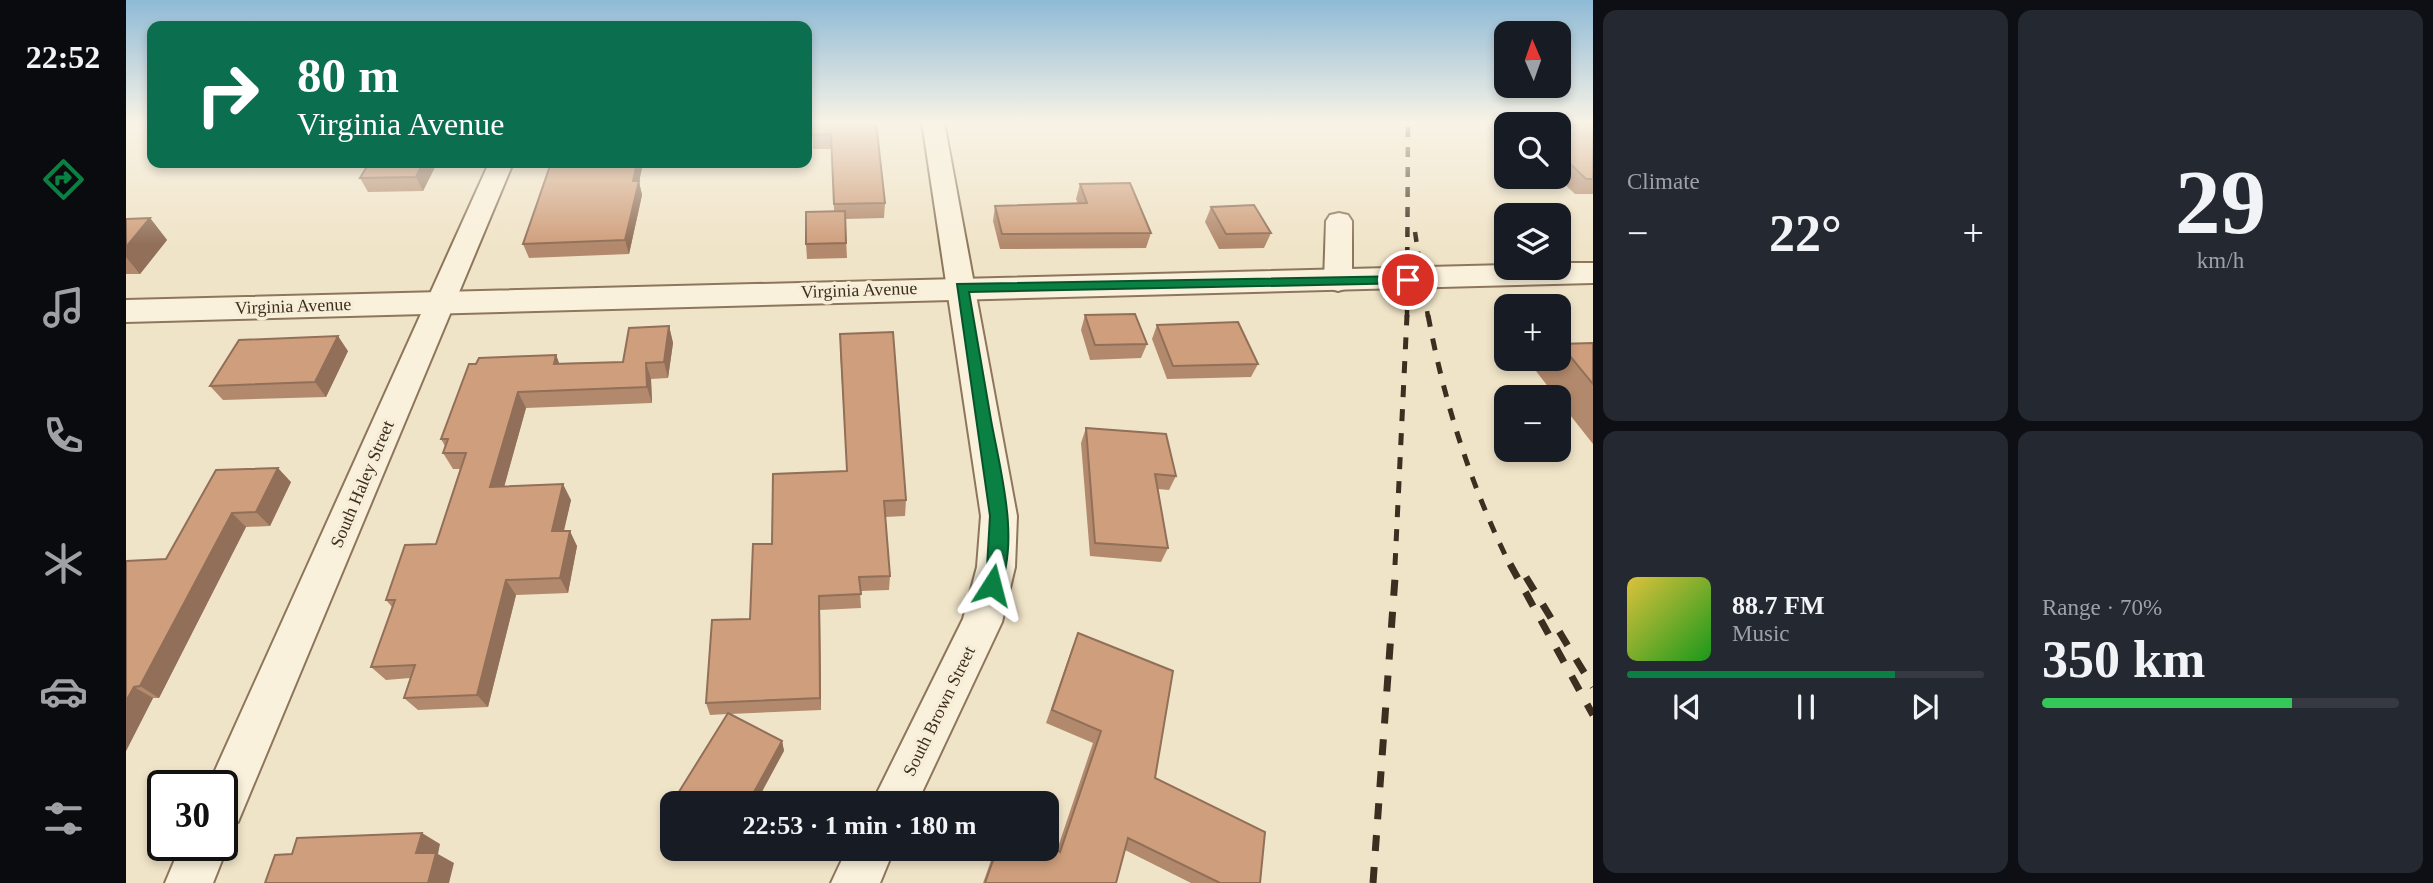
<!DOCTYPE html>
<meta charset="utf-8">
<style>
body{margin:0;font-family:Georgia,serif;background:#242831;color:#f1f3f6;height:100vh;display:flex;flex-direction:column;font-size:26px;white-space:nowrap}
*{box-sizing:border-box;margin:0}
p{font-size:23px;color:#9ea1a6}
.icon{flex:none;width:38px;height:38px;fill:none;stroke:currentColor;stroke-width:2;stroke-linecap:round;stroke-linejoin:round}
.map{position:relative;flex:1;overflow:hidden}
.panel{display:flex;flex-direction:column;gap:10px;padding:10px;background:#0d0f14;width:840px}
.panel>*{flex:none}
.guide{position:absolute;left:21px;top:21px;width:665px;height:147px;border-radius:14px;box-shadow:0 4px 10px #0003;background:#0b6e4f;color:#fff;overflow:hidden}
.needle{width:46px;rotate:358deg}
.controls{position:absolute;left:1368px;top:21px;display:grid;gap:14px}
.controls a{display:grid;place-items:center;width:77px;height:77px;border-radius:14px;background:#171b24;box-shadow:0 4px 10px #0003;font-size:35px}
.speed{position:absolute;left:21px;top:770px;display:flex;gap:14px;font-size:35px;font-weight:700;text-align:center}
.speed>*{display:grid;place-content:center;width:91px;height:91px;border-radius:50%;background:#171b24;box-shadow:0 4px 10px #0003;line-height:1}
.speed .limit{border:4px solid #111;border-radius:10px;background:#fff;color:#111}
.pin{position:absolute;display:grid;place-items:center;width:60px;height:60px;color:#fff;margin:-30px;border:4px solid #fff;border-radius:50%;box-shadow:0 2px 7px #0007}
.me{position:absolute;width:77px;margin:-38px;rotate:9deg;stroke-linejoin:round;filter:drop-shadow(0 0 5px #0008)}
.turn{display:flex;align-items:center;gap:24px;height:147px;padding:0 35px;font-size:32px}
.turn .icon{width:91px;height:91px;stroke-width:2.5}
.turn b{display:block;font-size:49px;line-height:60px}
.big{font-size:52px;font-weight:700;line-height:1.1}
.panel .tile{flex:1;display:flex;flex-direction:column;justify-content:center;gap:10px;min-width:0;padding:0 24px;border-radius:14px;background:#242831}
.panel .dial{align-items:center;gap:0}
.dial b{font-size:91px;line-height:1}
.song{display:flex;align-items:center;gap:21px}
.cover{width:84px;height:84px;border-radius:10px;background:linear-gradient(135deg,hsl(50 70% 55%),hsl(120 70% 35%))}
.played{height:7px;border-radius:4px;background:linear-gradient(90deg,#0b8043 75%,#363941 75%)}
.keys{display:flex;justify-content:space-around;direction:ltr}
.heat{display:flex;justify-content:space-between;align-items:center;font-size:38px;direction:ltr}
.charge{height:10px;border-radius:5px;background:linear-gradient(90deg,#34c759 70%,#363941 0)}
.panel .tiles{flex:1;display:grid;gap:10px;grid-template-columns:repeat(2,1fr)}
.trip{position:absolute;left:534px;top:791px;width:399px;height:70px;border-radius:14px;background:#171b24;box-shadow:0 4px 10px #0003;font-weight:700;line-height:70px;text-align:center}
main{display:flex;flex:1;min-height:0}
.dock{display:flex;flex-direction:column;width:126px;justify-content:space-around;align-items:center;background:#090b0e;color:#9ea1a6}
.dock .icon{width:49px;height:49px}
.dock .on{color:#0b8043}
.dock b{font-size:32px;color:#f1f3f6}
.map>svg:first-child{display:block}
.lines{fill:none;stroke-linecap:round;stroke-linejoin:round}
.minor-casing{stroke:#8d765c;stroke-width:4}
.tertiary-casing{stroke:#8d765c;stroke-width:4}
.minor{fill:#faf1dc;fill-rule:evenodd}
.tertiary{fill:#faf1dc;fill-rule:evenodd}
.rail-far2{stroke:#3d2e20;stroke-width:4.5;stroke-dasharray:10 10;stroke-linecap:butt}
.rail-far1{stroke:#3d2e20;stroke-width:5;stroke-dasharray:12 12;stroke-linecap:butt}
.rail{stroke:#3d2e20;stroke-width:7;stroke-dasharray:16 16;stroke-linecap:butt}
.wall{fill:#b2896c}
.shaded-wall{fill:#916f58}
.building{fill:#cf9f7d;stroke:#916f58;stroke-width:2}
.route{fill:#0b8043;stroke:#07532c;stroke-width:2}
.labels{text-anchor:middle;stroke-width:7;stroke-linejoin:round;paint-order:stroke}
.street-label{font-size:18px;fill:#3d2e20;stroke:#f7eed8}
</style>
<main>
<nav class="dock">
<b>22:52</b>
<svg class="icon on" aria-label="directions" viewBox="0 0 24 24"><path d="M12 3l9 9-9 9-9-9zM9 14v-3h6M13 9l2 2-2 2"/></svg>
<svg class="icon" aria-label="music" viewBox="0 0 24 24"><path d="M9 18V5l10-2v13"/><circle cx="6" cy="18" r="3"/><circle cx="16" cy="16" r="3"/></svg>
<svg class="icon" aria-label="phone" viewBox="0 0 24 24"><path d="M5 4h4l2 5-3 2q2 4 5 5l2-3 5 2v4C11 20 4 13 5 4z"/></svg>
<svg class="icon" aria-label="climate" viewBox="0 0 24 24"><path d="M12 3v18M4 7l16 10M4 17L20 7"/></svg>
<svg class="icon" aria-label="car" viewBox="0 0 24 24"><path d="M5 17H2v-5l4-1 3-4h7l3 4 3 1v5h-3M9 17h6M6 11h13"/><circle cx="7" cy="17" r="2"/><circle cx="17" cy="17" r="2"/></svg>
<svg class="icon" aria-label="filters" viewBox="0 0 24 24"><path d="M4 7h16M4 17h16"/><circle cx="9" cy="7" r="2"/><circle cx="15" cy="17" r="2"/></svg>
</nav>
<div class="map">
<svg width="1467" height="883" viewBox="0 0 1467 883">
<rect width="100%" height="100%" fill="#f0e4c8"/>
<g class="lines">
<defs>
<g id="minor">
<path d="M796,122h22l73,394 -2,51 -13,55 -85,181h-45l91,-184 14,-52 4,-51z"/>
<path d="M363,163h24l-275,659 -16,7v-43h-14z"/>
<path d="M1213,213l9,2 4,6v61l-4,6 -10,3 -10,-3 -4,-6 2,-61 4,-6z"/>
<path d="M96,830l6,15 -15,38h-48l16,-38h41z"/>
<path d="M721,849h47l-14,34h-49z"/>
</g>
<path id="tertiary" d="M1433,263h34v20l-1467,39v-22l1381,-35v3h52z"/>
</defs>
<!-- minor casing -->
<use href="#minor" class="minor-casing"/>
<!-- tertiary casing -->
<use href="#tertiary" class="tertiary-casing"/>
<!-- minor -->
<use href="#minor" class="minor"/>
<!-- tertiary -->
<use href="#tertiary" class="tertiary"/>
<!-- rail-far2 -->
<g class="rail-far2">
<path d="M1289,232l13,85"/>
<path d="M1281,317l1,-195"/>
</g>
<!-- rail-far1 -->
<g class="rail-far1">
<path d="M1302,315c16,87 43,171 82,250"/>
<path d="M1269,565l12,-250"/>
</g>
<!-- rail -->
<g class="rail">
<path d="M1384,564l83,151"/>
<path d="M1400,577l67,110"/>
<path d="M1247,883l23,-319"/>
</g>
</g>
<!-- wall -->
<g class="wall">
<path d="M686,122h64l9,81 -1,15 -39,1 2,39 -40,1 -1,-15 28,-33 -2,-62h-19z"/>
<path d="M1397,122h64l6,5v67h-18l-18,-17h2v-53h-37z"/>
<path d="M243,163h68l-14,28 -55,1 -8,-14z"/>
<path d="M425,163h92l-4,19 3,13 -13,59 -100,4 -6,-14z"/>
<path d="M954,184l71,49 -5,15 -146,1 -7,-28 2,-15 83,-2 -2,-5z"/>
<path d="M1085,207l60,26 -7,15 -45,1 -14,-27z"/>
<path d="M24,218l17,22 -27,34h-14v-55z"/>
<path d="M959,315l62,29 -6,14 -51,2 -9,-30z"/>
<path d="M1031,325l101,39 -7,13 -84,2 -15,-40z"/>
<path d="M543,326l4,17 -5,35 -17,1 1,24 -126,5 -22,78 67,14 -7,31 13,15 -9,47 -52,2 -28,112 -70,3 -14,-12 6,-20 -24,2 -15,-13 21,-60 -6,-7 50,-56 24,-75h-7l-10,-16 2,-7 -4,-7 35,-75 80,-9 3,8 64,-1z"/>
<path d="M1467,343v101l-34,-43v-4h-3l-20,-26 11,-12h12v-13l1,-2z"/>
<path d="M222,351l-22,46 -103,3 -13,-14z"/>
<path d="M714,351l66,149 -1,16 -20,1 5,59 -1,14 -29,1 1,17 -41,2 1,100 -91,4 52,27 2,10 -57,-37 -17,1 -4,-12 44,-84 97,-148z"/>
<path d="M960,428l90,48 -7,14 -11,-1 10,59 -7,14 -71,-6 -9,-113z"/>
<path d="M90,470l75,12 -21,44 -24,1 -87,171h-6l-27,53v-190l40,-2z"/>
<path d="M952,633l77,145 105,105h-69l-66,-33 -9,33h-133l12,-34 62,1 36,-107 -47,-20 26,-75z"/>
<path d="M589,849h16l-4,8z"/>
</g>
<!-- shaded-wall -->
<g class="shaded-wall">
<path d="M297,163h14l-14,28 -7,-14z"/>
<path d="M511,163h6l-4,19 3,13 -13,59 -4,-14 8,-59z"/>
<path d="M24,218l17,22 -27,34 -14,-17v-10z"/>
<path d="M543,326l4,17 -5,35 -4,-16z"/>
<path d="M212,336l10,15 -22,46 -11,-15z"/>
<path d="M430,355l6,16 -8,-7z"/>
<path d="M520,363l5,16 1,24 -5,-16z"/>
<path d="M392,392l8,16 -26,94 -10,-15z"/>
<path d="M152,468l13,14 -21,44 -14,-14z"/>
<path d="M437,484l8,16 -11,46 -8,-15z"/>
<path d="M106,513l14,14 -87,171 -19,-12z"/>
<path d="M444,531l7,15 -9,47 -8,-15z"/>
<path d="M380,580l10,15 -28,112 -11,-12z"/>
<path d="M693,596l1,14 1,100 -1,-12z"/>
<path d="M8,687l19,11 -27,53v-50z"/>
<path d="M656,741l2,10 -28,52h-8z"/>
<path d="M296,833l18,11 -2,10 16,9 -5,20h-21l-12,-30z"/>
<path d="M596,849h9l-4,8z"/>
</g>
<!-- building -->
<g class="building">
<path d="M686,122h64l9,81 -51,1 -3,-70 -19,1z"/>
<path d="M1401,122h60l6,5v52h-7l-27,-26v-29h-30z"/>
<path d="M243,163h54l-7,14 -56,1z"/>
<path d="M425,163h86l-4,18h6l-14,59 -102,4z"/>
<path d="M1004,183l21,50 -149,1 -7,-28 92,-3 -7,-19z"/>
<path d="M1128,205l17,28 -45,1 -15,-27z"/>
<path d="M719,211l1,32 -40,1v-32z"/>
<path d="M24,218l-24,29v-28z"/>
<path d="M1009,314l12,30 -52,1 -10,-30z"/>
<path d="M1112,322l20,42 -85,2 -16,-41z"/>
<path d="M543,326l-5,36 -18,1 1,24 -129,5 -28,95 73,-3 -11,47h18l-10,47 -54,2 -29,115 -73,3 11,-33 -44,2 24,-67h-9l19,-55 31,-1 30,-91h-23l5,-14h-7l28,-75h7l3,-6 77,-3 -2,9 69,-2 6,-34z"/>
<path d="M767,332l13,168 -22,1 6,75 -31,1 2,17 -42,2 1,102 -114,5 6,-83 38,-1 3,-75h19l1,-70 74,-3 -7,-137z"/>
<path d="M212,336l-23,46 -105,4 29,-46z"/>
<path d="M1467,343v41l-33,-40z"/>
<path d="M960,428l80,6 10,42 -21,-2 13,74 -73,-5z"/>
<path d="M152,468l-22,44 -24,1 -92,173 -6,1 -8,14v-140l40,-2 50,-89z"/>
<path d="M952,633l95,38 -18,107 110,54 -5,51h-40l-92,-45 -12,45h-131l12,-34h49v-5l14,8 41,-121 -49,-21z"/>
<path d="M602,713l54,28 -34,62h-76z"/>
<path d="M546,804v11l-5,-3z"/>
<path d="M296,833l-6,20h20l-8,30h-163l10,-28 17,-1 5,-16z"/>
</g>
<!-- sky -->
<linearGradient id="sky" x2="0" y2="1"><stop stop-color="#8fbad6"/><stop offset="0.5" stop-color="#f8f3e6"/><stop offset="1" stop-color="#f8f3e6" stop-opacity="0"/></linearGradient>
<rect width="1467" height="245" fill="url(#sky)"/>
<!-- route -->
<path class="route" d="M1282,276l6,4 -2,3 -443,9c7,43 15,85 22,128 9,50 30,123 7,171l-6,2 -7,-2 -2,-6 4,-18 3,-51 -33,-232z"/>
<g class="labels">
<!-- street labels -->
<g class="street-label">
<text transform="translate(733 290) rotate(-2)" y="6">Virginia Avenue</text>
<text transform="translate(167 306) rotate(-2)" y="6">Virginia Avenue</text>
<text transform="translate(236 484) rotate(-67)" y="6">South Haley Street</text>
<text transform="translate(813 711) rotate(-64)" y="6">South Brown Street</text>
</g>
</g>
</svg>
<div class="controls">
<a><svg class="needle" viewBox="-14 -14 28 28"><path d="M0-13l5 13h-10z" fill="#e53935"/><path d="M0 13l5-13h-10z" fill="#9ea1a6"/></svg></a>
<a><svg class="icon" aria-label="search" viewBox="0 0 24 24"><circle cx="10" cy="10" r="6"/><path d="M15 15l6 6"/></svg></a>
<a><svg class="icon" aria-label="layers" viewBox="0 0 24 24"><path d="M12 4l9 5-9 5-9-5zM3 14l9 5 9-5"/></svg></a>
<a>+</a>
<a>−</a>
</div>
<div class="speed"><div class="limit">30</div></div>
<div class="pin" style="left:1282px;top:280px;background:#d93025"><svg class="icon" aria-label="arrive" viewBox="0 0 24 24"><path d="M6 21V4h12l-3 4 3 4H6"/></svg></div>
<svg class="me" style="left:866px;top:585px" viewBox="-20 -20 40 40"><path d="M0-17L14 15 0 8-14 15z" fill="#0b8043" stroke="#fff" stroke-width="4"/></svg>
<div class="trip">22:53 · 1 min · 180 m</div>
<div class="guide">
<div class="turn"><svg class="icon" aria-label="right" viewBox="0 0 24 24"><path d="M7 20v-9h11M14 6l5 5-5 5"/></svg><div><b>80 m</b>Virginia Avenue</div></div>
</div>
</div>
<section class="panel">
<div class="tiles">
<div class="tile"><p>Climate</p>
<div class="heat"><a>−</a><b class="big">22°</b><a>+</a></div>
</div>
<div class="tile dial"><b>29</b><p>km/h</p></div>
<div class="tile">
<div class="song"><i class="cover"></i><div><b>88.7 FM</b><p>Music</p></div></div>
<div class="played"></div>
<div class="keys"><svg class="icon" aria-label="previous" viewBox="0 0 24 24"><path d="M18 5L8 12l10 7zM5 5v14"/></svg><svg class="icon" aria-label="pause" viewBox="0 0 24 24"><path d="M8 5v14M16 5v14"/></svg><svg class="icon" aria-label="next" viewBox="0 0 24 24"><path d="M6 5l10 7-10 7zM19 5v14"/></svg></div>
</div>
<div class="tile"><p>Range · 70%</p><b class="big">350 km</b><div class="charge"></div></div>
</div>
</section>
</main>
